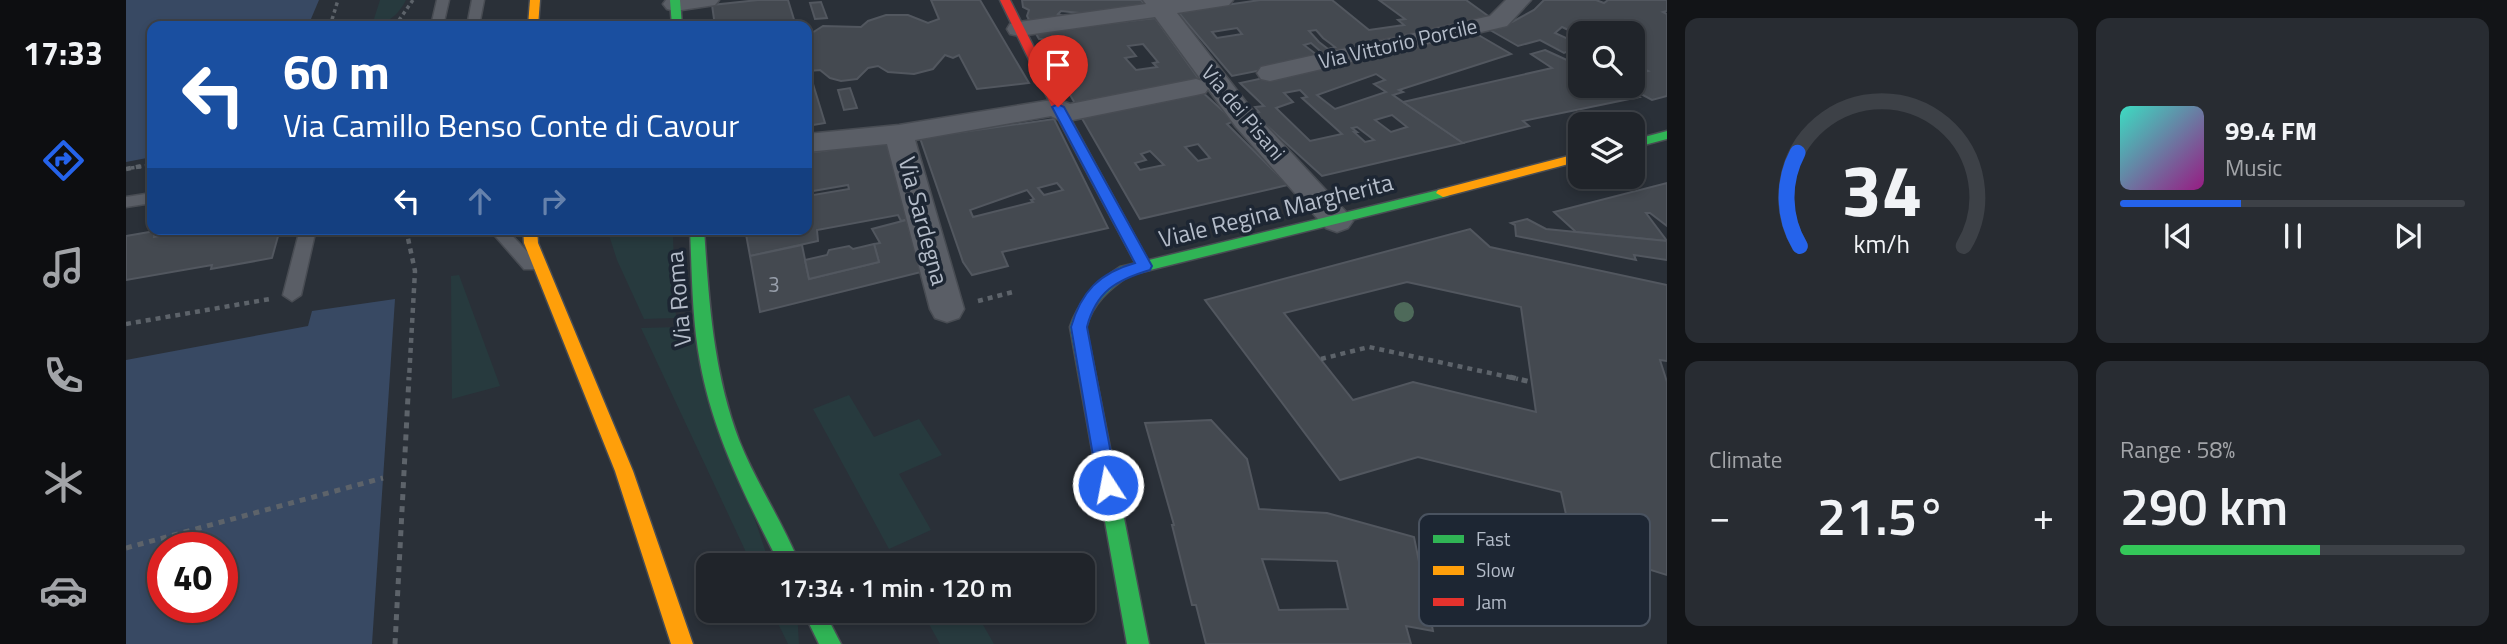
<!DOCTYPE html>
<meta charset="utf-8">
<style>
body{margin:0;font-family:"Titillium Web",sans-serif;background:#282c32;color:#f1f3f6;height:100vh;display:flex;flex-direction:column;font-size:26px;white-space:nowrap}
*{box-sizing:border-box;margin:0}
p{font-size:23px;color:#a2a4a8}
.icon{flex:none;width:38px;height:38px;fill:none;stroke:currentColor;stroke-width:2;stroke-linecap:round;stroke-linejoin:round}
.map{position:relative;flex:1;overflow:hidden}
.panel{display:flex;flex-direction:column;gap:18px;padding:18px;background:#121417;width:840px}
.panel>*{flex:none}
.hud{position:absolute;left:21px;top:21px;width:665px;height:214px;border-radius:14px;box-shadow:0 4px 10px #0003,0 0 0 2px #3d4147;background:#1a4fa0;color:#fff;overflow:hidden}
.tools{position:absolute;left:1442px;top:21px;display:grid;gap:14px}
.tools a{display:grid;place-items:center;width:77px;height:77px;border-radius:14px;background:#20242a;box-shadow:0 4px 10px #0003,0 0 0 2px #3d4147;font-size:35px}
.speed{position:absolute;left:21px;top:532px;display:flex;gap:14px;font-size:35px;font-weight:700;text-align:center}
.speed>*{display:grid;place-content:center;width:91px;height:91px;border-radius:50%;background:#20242a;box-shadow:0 4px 10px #0003,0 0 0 2px #3d4147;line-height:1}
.speed .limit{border:10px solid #d22;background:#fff;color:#111}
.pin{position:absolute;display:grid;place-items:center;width:60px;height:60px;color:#fff;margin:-72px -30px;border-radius:50% 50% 50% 0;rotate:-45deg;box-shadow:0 0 7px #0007}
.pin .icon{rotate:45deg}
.me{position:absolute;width:77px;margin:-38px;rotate:349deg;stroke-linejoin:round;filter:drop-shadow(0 0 5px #0008)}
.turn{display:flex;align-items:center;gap:24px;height:147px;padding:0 21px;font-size:32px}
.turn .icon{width:91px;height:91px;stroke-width:2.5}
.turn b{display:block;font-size:49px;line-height:60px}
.lanes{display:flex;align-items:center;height:66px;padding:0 21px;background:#0003;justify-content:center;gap:35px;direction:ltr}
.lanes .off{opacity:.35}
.big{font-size:52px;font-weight:600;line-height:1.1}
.panel .widget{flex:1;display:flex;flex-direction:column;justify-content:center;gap:10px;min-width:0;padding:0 24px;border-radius:14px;background:#282c32}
.panel .dial{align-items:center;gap:0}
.dial svg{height:182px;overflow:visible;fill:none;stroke:#3d4147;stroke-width:7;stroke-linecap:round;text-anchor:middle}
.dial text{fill:#f1f3f6;stroke:none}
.song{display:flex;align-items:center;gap:21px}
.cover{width:84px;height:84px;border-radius:10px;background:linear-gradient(135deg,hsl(170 70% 55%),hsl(310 70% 35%))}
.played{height:7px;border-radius:4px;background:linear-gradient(90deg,#2563eb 35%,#3d4147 35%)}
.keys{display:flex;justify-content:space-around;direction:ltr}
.heat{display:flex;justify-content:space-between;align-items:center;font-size:38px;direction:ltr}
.charge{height:10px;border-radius:5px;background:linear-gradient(90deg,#34c759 58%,#3d4147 0)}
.panel .tiles{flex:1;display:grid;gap:18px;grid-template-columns:repeat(2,1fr)}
.trip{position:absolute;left:570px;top:553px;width:399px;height:70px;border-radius:14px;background:#20242a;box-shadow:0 4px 10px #0003,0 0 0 2px #3d4147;font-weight:600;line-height:70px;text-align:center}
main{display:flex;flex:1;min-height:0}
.tabs{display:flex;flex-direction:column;width:126px;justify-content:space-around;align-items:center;background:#0d0e11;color:#a2a4a8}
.tabs .icon{width:49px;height:49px}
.tabs .on{color:#2563eb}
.tabs b{font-size:32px;color:#f1f3f6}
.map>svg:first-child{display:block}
.green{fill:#273a3e}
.water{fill:#384963;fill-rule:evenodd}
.building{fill:#444950;stroke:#52575f;stroke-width:2;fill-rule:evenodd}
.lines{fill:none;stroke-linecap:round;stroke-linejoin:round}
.lane-casing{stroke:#484c53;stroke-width:3}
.street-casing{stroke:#484c53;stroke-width:3}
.fast-casing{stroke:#484c53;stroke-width:3}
.slow-casing{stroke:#484c53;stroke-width:3}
.jam-casing{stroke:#484c53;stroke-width:3}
.path-far2{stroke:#5d636a;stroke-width:3.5;stroke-dasharray:3.5 3.5;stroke-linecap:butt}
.path-far1{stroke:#5d636a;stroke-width:4.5;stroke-dasharray:5 5;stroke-linecap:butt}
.path{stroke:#5d636a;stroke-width:5;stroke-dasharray:6 6;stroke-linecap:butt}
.lane{fill:#5a5e66;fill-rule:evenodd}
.street{fill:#5a5e66;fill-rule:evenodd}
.fast{fill:#30b455;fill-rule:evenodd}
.slow{fill:#ff9f0a;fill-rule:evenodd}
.jam{fill:#e5322d;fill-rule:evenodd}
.tree{fill:#4e6a5a}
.route{fill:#2563eb;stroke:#184099;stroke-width:2}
.labels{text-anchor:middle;stroke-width:7;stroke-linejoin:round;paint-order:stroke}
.far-street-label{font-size:21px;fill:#b4bcc9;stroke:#1d2633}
.number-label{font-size:21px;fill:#989fab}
.street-label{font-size:24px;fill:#b4bcc9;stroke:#1d2633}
.key{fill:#1d2633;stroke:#4a5360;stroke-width:2}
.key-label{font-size:19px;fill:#b4bcc9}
</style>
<main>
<nav class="tabs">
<b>17:33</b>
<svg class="icon on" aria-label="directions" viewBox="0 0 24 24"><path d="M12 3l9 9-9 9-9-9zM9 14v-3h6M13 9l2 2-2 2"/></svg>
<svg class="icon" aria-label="music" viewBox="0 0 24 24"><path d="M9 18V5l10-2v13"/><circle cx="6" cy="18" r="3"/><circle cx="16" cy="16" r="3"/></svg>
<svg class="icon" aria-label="phone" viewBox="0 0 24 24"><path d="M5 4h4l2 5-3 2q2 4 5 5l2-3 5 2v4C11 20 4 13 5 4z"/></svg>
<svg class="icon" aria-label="climate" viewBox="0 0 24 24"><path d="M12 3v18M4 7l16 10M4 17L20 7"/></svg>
<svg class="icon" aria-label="car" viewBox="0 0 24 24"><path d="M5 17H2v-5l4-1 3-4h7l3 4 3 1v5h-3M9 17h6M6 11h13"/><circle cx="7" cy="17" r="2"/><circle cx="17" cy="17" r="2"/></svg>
</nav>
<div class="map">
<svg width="1541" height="644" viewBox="0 0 1541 644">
<rect width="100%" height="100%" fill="#2a3038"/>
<!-- green -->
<g class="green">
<path d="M254,0h26c-8,15 -16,22 -34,25z"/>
<path d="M481,229h68l-2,7 3,82 -32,1 -27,-59z"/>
<path d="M333,275l41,111 -48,13 -1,-123z"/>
<path d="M552,327l17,13 71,213 7,12h-21l-111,-237z"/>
<path d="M723,395l25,42 45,-18 23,36 -43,19 32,56 -42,19 -76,-140z"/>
<path d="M646,611h25l2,33h-11z"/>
<path d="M801,611h48l19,33h-54l-17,-31z"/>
</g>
<!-- water -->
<g class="water">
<path d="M0,0h193l-11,26h-156v131l-26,5z"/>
<path d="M269,299l-23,345h-246v-284l182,-34 4,-15zM37,548h59v59h-59z"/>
</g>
<!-- building -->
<g class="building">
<path d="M632,0h30l8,26h-81l-3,-21z"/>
<path d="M805,0h49l49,83 -52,6 -18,-34 -6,3 -8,-3 -12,14 -19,5 -26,-2 -10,-6 -10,2 -11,11 -16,2 -11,-3 -10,-8 -11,1 16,52 -18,3v-88l5,1v-6l11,-7 38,1 7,-6 18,-6h22l20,8 11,-4z"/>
<path d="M896,0h119l7,9 -66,9 -3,-5 -18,-2 -3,3 6,2 -33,8 -4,-8 2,-6 -6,-3z"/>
<path d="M1134,0h72l37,30 35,-5 -6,-5 7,-1 -26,-19h87l25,18 -164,39 -16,-14 -7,2 17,13 -89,18 -54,-64zM1111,28l5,6 -25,4 -5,-6zM1190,30l7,8 12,9 -7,2 -9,-7 -10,-11z"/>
<path d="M1418,0h52l8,3 4,-3h59v11l-4,1 4,2v82l-15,4 -26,-14h7v-11l15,-4 -15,-7v-31h-7l1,-2 -13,-6 -19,6 2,2h-17v17l-4,-2 -12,5 -24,-13 -22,6 -28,-16v-2l22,-6 22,-12zM1436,27l17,8 -11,4 -13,-6z"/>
<path d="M695,2l6,16 -12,1 -5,-16z"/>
<path d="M1029,18l46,64 -124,25 -26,-45 7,-1 -12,-22h-7l-4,-7zM1017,44l15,18 -5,1 4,4 -21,3 -11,-12 11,-2 -8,-10z"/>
<path d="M1349,33l36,21 -112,36 4,2 -10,3 70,48 -141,33 -69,-63 6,-1 -4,-5 9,-1 -24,-23zM1250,74l9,6 -11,4 12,8 -51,17 -18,-14zM1174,90l7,7 -5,1 40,36 -32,7 -34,-33 17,-6 -9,-9zM1266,115l15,12 -16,5 -16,-12zM1231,127l17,13 -9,2 -11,-10h3l-5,-4z"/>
<path d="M1419,50l35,16v20h37l22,11 -116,24 6,5 -66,17 -60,-41 149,-34 -21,-14z"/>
<path d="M724,88l7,20 -13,2 -6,-20z"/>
<path d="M1074,90l34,31 -7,3 61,61 -148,34 -60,-104zM1072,144l12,14 -12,3 -13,-14zM1024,151l14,14 -24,5 -5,-7 11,-3 -5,-6z"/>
<path d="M928,119l54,109 -106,24 6,14 -36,9 -9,-13 -43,-124zM931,183l6,7 -19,5 -6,-7zM901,190l7,9 -3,1 2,2 -60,15 -3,-7z"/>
<path d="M765,142l23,76 -13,3 -3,-6 -81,15 1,11 -68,15 -5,-27h62v-33l42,-7 -1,-4 -41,7v-39z"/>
<path d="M1541,183v43l-17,-13h-4l21,28 -91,-9 -22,-20z"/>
<path d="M788,218l15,52 -169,42 -10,-56 52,-11 7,34 70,-17 -5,-18 6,-1 -8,-14z"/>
<path d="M1401,219l19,10 121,12v19l-33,-5 2,5 -120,-24 -1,-11 -4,-2z"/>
<path d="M71,229h83l-8,29 -61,11 1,-4 -86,15v-44l29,-5 -1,6z"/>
<path d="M1344,229l20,18 177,38v76l-7,-1 7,22v193l-94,-29 -12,-54 -143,-35 -78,23 -135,-180zM1281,282l114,25 15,105 -123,-30 -60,18 -69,-87z"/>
<path d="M748,244l5,18 -70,17 -4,-19 22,-5 2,-5 20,-4 4,3z"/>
<path d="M1085,420l36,39 12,50 68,4 87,24 19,94 -27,-5 5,18h-205l-10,-39h-4l-20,-80h2l-29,-102zM1136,559l75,2 11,48 -69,1z"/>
</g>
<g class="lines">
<defs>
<g id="lane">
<path d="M311,0h12l-6,26h-12z"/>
<path d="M346,0h12l-5,26h-12z"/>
<path d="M26,193v10l-26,4v-10z"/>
<path d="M174,229h16l-15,66 -9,6 -9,-6z"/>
<path d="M363,229h17l30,32 2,4 -2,4h-12z"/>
</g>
<g id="street">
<path d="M540,0h53l-4,5 -40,6 -8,-2 -4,-5z"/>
<path d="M1017,0h90l-4,5 -52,8 79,102 92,99 5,7 -5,7 -11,4 -11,-4 -90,-101 -28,-38 -3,4 -9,2 -133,27 -12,-6 -136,24 49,169 -5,9 -12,4 -12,-4 -5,-9 -43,-165 -80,8v-18l92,-9 159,-26 12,5 126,-25 6,2 -47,-64 -136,19 -9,-2 -3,-5 3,-5 9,-2 127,-18z"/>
<path d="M1380,0h25l-24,26 -237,55 -9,-2 -4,-6 4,-6 9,-2 220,-49z"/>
</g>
<g id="fast">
<path d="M544,0h10l2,26h-10z"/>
<path d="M1541,131v8l-34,9v-8z"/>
<path d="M1317,189l7,4 -2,3 -318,79c-21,14 -37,28 -44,52l63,317h-22l-57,-317c9,-27 26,-45 50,-60z"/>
<path d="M564,229h14c5,73 9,142 35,211 17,43 44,82 61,125h-20c-33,-65 -67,-130 -80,-203 -8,-43 -8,-88 -10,-133z"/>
<path d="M677,611h21l17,33h-22z"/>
</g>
<g id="slow">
<path d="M404,0h10l-2,26h-10z"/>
<path d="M1454,153v8l-137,36 -7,-4 2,-3z"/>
<path d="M397,229h14l1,14 95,228 60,173h-22l-56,-173 -91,-228z"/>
</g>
<path id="jam" d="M874,0h10l54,107 87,159 -2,4h-10l-2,-4 -85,-159z"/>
</defs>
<!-- lane casing -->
<use href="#lane" class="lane-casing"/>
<!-- street casing -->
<use href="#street" class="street-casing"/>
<!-- fast casing -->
<use href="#fast" class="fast-casing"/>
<!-- slow casing -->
<use href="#slow" class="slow-casing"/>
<!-- jam casing -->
<use href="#jam" class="jam-casing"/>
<!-- path-far2 -->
<g class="path-far2">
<path d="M204,26l8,-26"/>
<path d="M269,26l18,-26"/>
<path d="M5,168l21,-3"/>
</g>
<!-- path-far1 -->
<g class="path-far1">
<path d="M0,169l16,-3"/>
<path d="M280,229l9,42 -6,108"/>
<path d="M852,301l35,-9"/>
<path d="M0,324l144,-25"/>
<path d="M1195,359l48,-12 149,32"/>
</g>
<!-- path -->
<g class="path">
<path d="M1384,377l21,5"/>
<path d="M0,548l257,-70"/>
<path d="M269,644l14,-267"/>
</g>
<!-- lane -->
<use href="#lane" class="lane"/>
<!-- street -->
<use href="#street" class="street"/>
<!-- fast -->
<use href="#fast" class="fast"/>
<!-- slow -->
<use href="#slow" class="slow"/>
<!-- jam -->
<use href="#jam" class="jam"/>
</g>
<!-- trees -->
<circle class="tree" cx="1278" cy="312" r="10"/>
<!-- route -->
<path class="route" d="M932,104l6,3 88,159 -2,4c-34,10 -54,22 -63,57l30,158 -3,5 -6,3 -7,-3 -3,-5 -27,-158c10,-35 28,-54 64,-64l-83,-156z"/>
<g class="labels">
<!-- far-street labels -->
<g class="far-street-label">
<text transform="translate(1272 44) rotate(-13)" y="7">Via Vittorio Porcile</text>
<text transform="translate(1117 113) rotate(50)" y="7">Via dei Pisani</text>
</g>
<!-- number labels -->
<g class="number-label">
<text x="648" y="292">3</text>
</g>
<!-- street labels -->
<g class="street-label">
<text transform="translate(1150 211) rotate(-14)" y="8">Viale Regina Margherita</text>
<text transform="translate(797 221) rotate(75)" y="8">Via Sardegna</text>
<text transform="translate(553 299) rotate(-95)" y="8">Via Roma</text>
</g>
</g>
<!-- legend -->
<rect x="1293" y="514" width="231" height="112" rx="10" class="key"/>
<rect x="1307" y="535" width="31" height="8" fill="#30b455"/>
<rect x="1307" y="566" width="31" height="9" fill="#ff9f0a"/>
<rect x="1307" y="598" width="31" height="8" fill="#e5322d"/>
<g class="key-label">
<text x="1350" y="546">Fast</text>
<text x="1350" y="577">Slow</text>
<text x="1350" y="609">Jam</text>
</g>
</svg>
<div class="tools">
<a><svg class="icon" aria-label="search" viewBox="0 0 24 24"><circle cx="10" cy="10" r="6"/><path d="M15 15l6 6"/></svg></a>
<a><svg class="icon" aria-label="layers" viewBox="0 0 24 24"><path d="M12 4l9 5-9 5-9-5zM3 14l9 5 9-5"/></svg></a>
</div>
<div class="speed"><div class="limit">40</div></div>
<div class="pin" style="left:932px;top:107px;background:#d93025"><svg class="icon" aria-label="arrive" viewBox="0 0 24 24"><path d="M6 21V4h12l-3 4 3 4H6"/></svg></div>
<svg class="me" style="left:982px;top:485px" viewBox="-20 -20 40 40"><circle r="17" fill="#2563eb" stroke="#fff" stroke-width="3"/><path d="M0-11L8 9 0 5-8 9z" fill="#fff"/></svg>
<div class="trip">17:34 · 1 min · 120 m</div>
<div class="hud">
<div class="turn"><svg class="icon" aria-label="left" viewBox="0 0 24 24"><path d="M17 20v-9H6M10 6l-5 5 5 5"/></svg><div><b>60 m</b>Via Camillo Benso Conte di Cavour</div></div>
<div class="lanes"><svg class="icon" aria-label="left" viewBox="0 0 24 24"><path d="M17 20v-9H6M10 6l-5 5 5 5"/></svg><svg class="icon off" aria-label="ahead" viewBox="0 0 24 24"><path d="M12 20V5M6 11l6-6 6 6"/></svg><svg class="icon off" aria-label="right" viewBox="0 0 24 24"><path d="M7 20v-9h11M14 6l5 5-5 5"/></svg></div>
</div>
</div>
<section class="panel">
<div class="tiles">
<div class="widget dial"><svg viewBox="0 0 100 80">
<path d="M14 69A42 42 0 1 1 86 69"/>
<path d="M14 69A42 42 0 0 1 13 28" stroke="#2563eb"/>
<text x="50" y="56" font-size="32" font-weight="700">34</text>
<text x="50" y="72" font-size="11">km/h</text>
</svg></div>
<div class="widget">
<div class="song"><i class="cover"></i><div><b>99.4 FM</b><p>Music</p></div></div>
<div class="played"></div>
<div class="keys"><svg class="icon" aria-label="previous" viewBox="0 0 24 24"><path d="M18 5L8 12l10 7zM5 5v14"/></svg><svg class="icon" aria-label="pause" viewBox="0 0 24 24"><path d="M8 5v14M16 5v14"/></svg><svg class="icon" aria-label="next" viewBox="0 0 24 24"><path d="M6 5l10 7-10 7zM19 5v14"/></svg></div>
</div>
<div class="widget"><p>Climate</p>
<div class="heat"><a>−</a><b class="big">21.5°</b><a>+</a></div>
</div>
<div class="widget"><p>Range · 58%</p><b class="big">290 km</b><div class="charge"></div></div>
</div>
</section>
</main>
